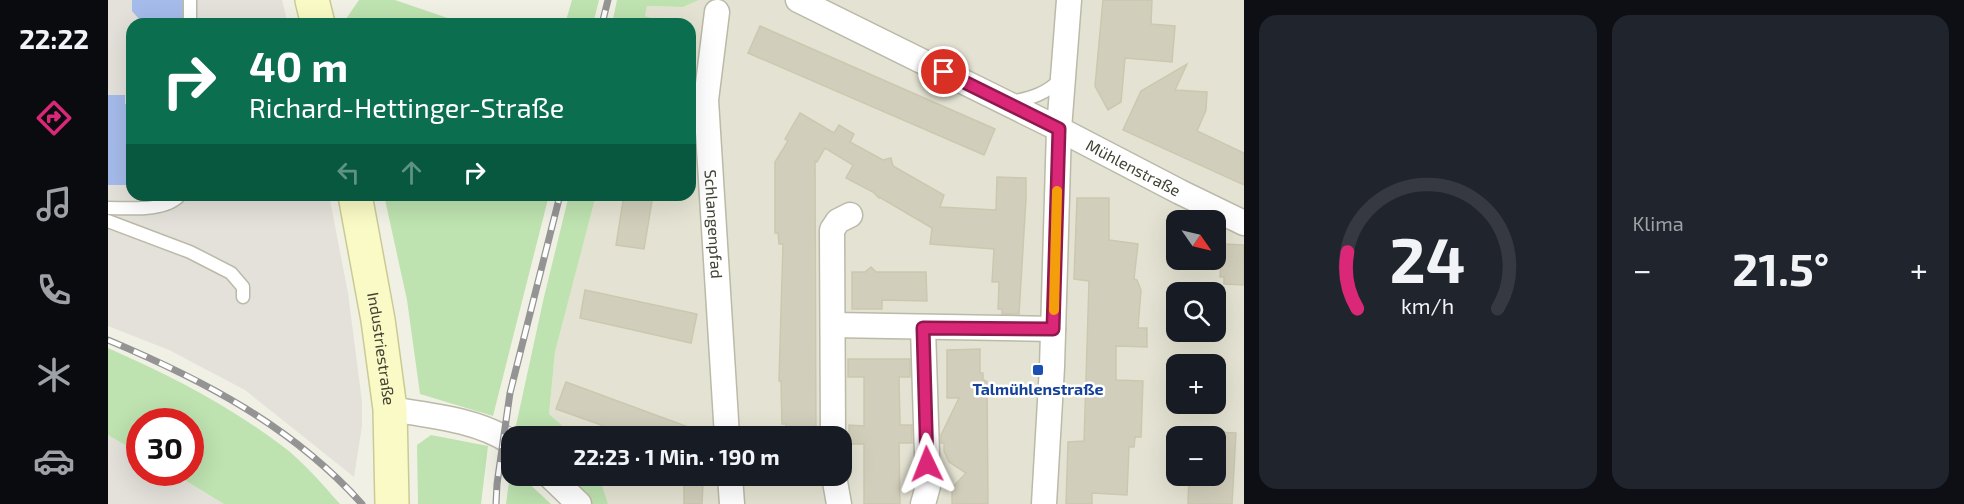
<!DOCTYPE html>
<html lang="de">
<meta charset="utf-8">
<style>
body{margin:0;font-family:"Exo 2",sans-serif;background:#20242c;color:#f1f3f6;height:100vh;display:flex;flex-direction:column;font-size:22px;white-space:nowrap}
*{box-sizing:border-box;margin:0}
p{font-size:20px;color:#9ea1a6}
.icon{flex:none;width:33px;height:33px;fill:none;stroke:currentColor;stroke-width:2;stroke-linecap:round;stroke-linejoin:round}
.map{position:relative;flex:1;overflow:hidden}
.panel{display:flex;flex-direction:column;gap:15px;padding:15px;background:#0d0f14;width:720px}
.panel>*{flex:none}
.top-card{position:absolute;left:18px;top:18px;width:570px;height:183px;border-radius:18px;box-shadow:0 6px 24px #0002;background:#0b6e4f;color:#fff;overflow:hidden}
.needle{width:39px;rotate:124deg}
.controls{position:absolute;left:1058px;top:210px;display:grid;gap:12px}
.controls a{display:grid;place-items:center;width:60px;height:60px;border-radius:12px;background:#171b24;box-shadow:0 6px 24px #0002;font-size:30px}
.speed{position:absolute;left:18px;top:408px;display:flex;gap:12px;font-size:30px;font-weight:700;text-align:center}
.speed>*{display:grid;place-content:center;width:78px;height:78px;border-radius:50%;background:#171b24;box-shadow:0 6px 24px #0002;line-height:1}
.speed .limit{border:9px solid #d22;background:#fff;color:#111}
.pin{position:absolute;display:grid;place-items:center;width:51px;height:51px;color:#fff;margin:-26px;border:3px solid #fff;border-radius:50%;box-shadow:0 2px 6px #0007}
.me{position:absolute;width:66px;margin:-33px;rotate:358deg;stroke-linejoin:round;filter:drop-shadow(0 0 4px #0008)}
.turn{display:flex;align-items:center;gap:21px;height:126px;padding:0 24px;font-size:27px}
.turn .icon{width:78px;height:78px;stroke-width:2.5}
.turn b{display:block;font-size:42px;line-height:51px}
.lanes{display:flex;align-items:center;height:57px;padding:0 24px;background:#0003;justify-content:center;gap:30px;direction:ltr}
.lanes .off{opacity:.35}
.big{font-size:45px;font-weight:700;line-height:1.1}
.panel .widget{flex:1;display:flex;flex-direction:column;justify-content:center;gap:9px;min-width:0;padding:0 21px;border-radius:18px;background:#20242c}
.panel .dial{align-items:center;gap:0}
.dial svg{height:156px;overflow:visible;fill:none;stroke:#363941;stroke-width:7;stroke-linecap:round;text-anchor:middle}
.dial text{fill:#f1f3f6;stroke:none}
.heat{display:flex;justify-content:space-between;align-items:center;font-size:33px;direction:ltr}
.panel .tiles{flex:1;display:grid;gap:15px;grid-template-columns:repeat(2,1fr)}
.trip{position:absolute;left:393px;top:426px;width:351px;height:60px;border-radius:18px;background:#171b24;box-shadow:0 6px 24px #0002;font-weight:700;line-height:60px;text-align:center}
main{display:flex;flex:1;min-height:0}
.tab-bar{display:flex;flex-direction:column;width:108px;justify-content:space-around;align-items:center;background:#090b0e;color:#9ea1a6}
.tab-bar .icon{width:42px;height:42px}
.tab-bar .on{color:#db2777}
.tab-bar b{font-size:27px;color:#f1f3f6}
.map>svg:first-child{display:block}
.residential{fill:#e4e3d3;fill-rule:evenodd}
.industrial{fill:#e3e1da}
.green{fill:#bee2b0}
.water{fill:#a5bbea}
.building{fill:#d1cfbb;stroke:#ccc8af;stroke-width:1.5}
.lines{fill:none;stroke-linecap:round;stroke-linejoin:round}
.lane-casing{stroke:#bbbaa8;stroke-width:15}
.street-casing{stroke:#bbbaa8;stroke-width:27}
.secondary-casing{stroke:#caca95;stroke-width:36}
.lane{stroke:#fff;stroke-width:12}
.street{stroke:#fff;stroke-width:24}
.secondary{stroke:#f9fac5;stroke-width:33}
.rail-casing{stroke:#949494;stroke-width:7}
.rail{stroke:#fff;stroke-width:4.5;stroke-dasharray:14;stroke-linecap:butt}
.route-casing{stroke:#8e194d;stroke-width:15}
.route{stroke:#db2777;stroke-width:10}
.slow{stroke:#f59e0b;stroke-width:10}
.transit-dot{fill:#1a4fb4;stroke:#fff;stroke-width:2}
.labels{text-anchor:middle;stroke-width:5;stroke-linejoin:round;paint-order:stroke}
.street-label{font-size:16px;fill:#424135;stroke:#fff}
.transit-label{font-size:16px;font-weight:bold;fill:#164399;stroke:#fff}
</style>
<main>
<nav class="tab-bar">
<b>22:22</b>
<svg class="icon on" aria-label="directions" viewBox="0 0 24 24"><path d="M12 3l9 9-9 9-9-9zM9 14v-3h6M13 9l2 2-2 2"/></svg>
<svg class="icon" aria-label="music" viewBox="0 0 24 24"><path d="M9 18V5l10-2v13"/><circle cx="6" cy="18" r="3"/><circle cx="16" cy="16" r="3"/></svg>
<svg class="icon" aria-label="phone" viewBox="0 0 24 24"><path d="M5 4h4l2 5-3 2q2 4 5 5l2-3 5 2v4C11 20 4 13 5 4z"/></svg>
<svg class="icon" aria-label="climate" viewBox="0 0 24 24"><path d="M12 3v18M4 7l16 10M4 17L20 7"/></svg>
<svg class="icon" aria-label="car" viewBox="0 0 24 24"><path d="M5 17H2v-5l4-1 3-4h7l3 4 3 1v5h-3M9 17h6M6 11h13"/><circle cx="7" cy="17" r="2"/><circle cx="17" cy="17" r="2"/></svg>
</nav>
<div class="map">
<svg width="1136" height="504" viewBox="0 0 1136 504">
<rect width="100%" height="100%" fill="#f1f0e5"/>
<!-- residential -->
<path class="residential" d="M591,0h545v504h-636l-9,-28h243v-40h-268l-25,-22 6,-62 41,-157h94v-141l3,-2 -3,-28h-18l-27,-8 2,-10 36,1zM1068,220h39v40h-39zM1068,292h39v40h-39zM1068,364h39v40h-39zM1068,436h39v40h-39z"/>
<!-- industrial -->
<g class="industrial">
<path d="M0,0h174l6,24h-156v171h197l19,98 14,109v24l-8,51 -109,-87 -76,-40 -61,-24z"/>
<path d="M0,435l31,18 1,19 33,1 51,31h-116z"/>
</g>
<!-- green -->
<g class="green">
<path d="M251,0h36l70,24h-118l-1,-5z"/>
<path d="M464,0h27l-6,24h-28z"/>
<path d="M509,0h82l-16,7 -36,-1 -2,10 27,8h-60z"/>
<path d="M276,195h165l-56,221 -73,-22 -13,-94z"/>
<path d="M461,195h27l-41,157 -6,62 25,22h-51l-8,-6 29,-133z"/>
<path d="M0,348c61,27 120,57 173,97 22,16 41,39 59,59h-116l-51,-31 17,-1v-50h-50l-1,31 -31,-18z"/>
<path d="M323,435l57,11 -7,58h-63l-1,-59z"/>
<path d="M403,466l1,10h9l30,28h-45z"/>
<path d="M458,476h33l9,28h-16z"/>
</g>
<!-- water -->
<g class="water">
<path d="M24,0h51v24h-50v-3h23l1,-2h-18l-7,-8z"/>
<path d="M0,95h17v9h4l2,81h-23z"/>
</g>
<!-- building -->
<g class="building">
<path d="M995,0h49l-1,24 24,2 -3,36 -47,-4 -4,44 -13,8 -13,-24z"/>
<path d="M652,26l235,103 -11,26 -236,-102z"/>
<path d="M1079,64l-12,26 32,2 -1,18 -9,21 47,22v32l-121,-55 18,-39z"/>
<path d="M692,113l34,20 5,-8 15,9 -4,8 33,18 8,-2 2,8 51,29 -4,12 56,3 1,-33 29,1v21l-7,115h-17v-5h-4l1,-27h-7l2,-33 -64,-5 2,-16 -51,-30h-2l-6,-6 -27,-14 7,-13 -28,-17 -8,14 -2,-1 1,274 -30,1v-12h-4l-1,-43h-2l4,-137h-4l-1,-11h-3v-71l13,-21 -3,-2z"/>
<path d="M516,195h29l-9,54 -28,-4z"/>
<path d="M969,198h32v42l29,4 -4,35 3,1 4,10 -3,38h9v19l-31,-1v34l27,1 -2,56h-6l-1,10h-5l-2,48 -35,-2v11h-26l2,-62 16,-1 1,-30 4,-130 -15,-2z"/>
<path d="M1114,244l22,1v40l-20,-1v-7h-4z"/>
<path d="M763,267l5,5h50l1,29 -45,-1v9h-30v-37h13z"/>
<path d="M477,290l112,24 -6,29 -111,-25z"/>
<path d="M872,349v24h3v6l4,3 1,122h-36v-16l14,-15 -17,-11 -5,-11v-8h-3v-8l18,-37h-12v-48z"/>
<path d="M740,359h62v18h-11l1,48h12v18h-13l1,61h-36v-60h-15v-19l15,1v-49h-16z"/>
<path d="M458,382l141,52 -1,2h-79l-24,-8 1,-2 -48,-17z"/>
<path d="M1107,432l21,1 -4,71h-44l1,-28h26z"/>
<path d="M576,481l19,1 -1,22h-18z"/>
</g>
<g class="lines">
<defs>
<g id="lane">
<path d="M82,0v24"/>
<path d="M903,102c21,-4 35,-8 51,-24"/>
<path d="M0,208c21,0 57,4 72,-13"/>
<path d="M0,221l82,31 41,21 12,14v10"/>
</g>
<g id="street">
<path id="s1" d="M690,0l261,129 121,63 64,31"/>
<path id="s2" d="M609,12l-11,88 21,336"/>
<path d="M725,325l220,4"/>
<path d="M282,409c38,6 90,11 122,34"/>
<path d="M725,436l-1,-206 6,-9 12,-6"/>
<path d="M442,476l29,28"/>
<path d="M622,476l2,28"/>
<path d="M726,476l5,28"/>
<path d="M815,504l5,-18 -5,-158"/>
<path d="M936,504l8,-137 7,-238 10,-129"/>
</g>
<g id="secondary">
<path d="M204,0l6,24"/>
<path id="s3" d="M247,195l23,125 12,89 2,95"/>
</g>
</defs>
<!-- lane casing -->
<use href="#lane" class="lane-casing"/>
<!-- street casing -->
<use href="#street" class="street-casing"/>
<!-- secondary casing -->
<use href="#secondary" class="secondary-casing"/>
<!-- lane -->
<use href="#lane" class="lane"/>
<!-- street -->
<use href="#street" class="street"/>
<!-- secondary -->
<use href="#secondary" class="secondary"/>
<defs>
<g id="rail">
<path d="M494,24l6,-24"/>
<path d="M0,340c95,40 184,86 254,164"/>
<path d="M388,504l1,-20 13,-91 50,-198"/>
</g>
</defs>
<!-- rail casing -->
<use href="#rail" class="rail-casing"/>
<!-- rail -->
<use href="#rail" class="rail"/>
</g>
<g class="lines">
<defs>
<path id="route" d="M819,464l-4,-136 130,1 6,-200 -115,-57"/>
</defs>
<!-- route casing -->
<use href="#route" class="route-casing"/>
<!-- route -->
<use href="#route" class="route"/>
<!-- slow -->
<path class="slow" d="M946,310l3,-119"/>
</g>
<!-- markers -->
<rect class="transit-dot" x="924" y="364" width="12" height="12" rx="3"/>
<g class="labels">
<!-- street labels -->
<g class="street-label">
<text dy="6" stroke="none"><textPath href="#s1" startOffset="375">Mühlenstraße</textPath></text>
<text dy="6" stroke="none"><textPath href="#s2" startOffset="213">Schlangenpfad</textPath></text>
<text dy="6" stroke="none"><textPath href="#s3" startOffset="156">Industriestraße</textPath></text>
</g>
<!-- transit labels -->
<g class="transit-label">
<text x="930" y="395">Talmühlenstraße</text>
</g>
</g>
</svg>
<div class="controls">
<a><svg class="needle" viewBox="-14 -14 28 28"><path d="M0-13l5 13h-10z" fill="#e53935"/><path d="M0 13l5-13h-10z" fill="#9ea1a6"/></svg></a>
<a><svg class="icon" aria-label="search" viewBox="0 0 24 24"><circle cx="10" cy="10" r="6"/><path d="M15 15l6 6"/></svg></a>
<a>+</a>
<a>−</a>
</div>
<div class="speed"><div class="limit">30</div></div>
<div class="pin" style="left:836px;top:72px;background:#d93025"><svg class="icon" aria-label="arrive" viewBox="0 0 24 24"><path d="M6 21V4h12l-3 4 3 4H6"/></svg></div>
<svg class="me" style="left:819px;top:464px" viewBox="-20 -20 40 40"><path d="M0-17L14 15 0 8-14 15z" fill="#db2777" stroke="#fff" stroke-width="4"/></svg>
<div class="trip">22:23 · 1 Min. · 190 m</div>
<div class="top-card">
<div class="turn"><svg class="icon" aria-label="right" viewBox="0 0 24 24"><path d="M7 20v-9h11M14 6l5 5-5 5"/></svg><div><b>40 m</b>Richard-Hettinger-Straße</div></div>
<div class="lanes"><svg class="icon off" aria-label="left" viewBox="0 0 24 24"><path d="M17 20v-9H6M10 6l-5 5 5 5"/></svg><svg class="icon off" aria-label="ahead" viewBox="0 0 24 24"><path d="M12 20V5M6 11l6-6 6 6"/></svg><svg class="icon" aria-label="right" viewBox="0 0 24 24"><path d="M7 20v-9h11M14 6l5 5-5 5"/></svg></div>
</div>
</div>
<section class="panel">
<div class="tiles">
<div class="widget dial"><svg viewBox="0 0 100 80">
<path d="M14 69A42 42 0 1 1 86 69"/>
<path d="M14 69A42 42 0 0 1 9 40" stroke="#db2777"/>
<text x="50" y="56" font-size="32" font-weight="700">24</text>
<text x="50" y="72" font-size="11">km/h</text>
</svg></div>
<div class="widget"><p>Klima</p>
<div class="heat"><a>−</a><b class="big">21.5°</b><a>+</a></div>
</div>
</div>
</section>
</main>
